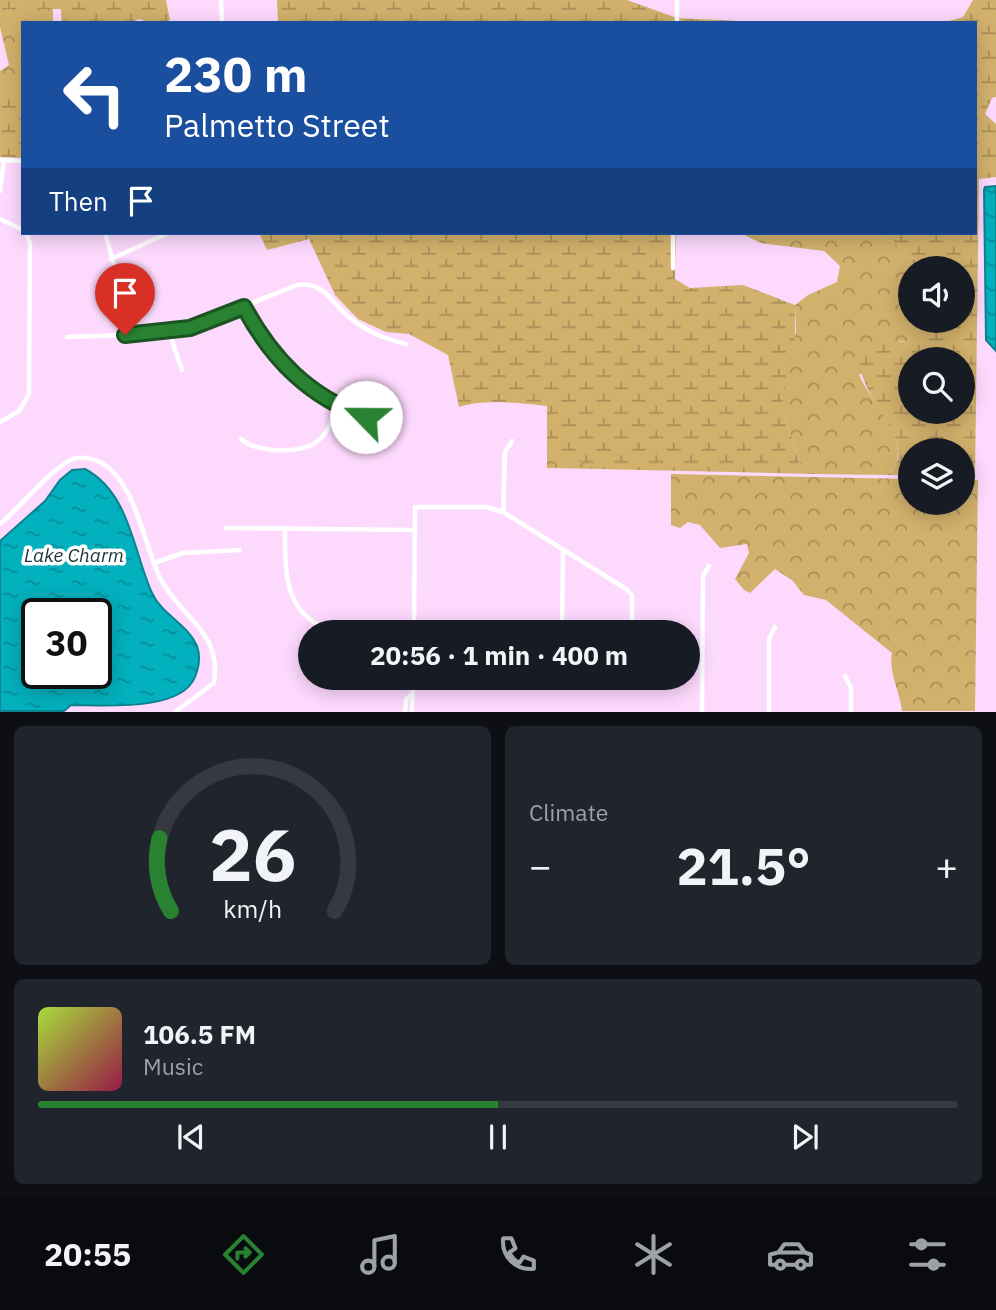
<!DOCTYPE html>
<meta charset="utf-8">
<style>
body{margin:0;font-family:"IBM Plex Sans",sans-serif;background:#20242c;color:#f1f3f6;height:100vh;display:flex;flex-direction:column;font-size:26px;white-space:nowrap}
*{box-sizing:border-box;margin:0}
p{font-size:23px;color:#9ea1a6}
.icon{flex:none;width:38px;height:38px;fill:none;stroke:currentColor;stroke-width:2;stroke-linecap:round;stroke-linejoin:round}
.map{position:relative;height:712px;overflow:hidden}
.details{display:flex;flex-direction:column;gap:14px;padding:14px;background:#0d0f14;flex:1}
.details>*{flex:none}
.top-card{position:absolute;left:21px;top:21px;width:956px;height:214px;border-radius:0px;box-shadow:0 4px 18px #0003;background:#1a4fa0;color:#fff;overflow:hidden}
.buttons{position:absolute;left:898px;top:256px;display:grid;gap:14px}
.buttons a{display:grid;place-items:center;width:77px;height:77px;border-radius:50%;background:#171b24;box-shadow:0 4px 18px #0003;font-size:35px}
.speed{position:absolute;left:21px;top:598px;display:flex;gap:14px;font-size:35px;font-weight:700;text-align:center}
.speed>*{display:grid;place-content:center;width:91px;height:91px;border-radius:50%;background:#171b24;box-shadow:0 4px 18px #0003;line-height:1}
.speed .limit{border:4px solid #111;border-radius:10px;background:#fff;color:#111}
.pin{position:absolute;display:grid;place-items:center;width:60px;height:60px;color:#fff;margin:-72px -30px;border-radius:50% 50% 50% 0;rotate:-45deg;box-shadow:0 0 7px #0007}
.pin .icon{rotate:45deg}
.me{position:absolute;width:77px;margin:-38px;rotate:293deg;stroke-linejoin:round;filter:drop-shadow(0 0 5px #0008)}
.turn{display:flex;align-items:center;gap:24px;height:147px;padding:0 28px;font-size:32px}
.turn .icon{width:91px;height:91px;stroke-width:2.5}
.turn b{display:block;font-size:49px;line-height:60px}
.then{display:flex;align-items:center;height:66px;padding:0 28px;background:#0003;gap:14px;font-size:26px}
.big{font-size:52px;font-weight:700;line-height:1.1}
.details .card{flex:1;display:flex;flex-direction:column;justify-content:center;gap:10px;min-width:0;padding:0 24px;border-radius:10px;background:#20242c}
.details .dial{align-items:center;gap:0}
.dial svg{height:182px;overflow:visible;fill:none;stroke:#363941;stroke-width:7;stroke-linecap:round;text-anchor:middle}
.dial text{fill:#f1f3f6;stroke:none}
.song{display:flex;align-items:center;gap:21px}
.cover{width:84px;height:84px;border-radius:10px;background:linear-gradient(135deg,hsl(80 70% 55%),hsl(340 70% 35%))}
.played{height:7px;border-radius:4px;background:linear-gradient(90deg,#288231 50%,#363941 50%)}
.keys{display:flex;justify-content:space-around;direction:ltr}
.heat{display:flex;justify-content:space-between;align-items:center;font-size:38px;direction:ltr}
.details .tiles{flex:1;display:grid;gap:14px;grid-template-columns:1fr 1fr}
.card:last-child{grid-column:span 2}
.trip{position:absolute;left:298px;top:620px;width:402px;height:70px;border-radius:35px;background:#171b24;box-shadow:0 4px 18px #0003;font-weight:700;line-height:70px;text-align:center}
.tab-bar{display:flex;height:112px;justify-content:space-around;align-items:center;background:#090b0e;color:#9ea1a6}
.tab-bar .icon{width:49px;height:49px}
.tab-bar .on{color:#288231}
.tab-bar b{font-size:32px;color:#f1f3f6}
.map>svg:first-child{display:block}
.forest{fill:url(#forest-crowns)}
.wetland{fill:url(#wetland-marsh);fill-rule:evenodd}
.water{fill:url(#water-ripples);stroke:#0d828f;stroke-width:2;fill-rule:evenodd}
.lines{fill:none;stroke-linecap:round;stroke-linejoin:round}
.street{stroke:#fff;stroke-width:4.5}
.route-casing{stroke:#1a5420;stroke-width:18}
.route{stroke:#288231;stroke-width:12}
.labels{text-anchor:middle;stroke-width:7;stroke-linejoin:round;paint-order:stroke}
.water-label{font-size:19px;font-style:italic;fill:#1d3436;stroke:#fff}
</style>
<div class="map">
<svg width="996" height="712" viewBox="0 0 996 712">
<defs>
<pattern id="forest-crowns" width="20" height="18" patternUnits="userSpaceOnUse" patternTransform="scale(1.75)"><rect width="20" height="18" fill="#d2b16c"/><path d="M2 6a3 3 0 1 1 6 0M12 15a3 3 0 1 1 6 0" fill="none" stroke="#aa8f59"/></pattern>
<pattern id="wetland-marsh" width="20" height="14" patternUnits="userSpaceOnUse" patternTransform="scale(1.75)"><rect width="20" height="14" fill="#d2b16c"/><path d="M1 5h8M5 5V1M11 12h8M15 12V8" fill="none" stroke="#aa8f59"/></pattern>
<pattern id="water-ripples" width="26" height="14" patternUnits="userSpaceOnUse" patternTransform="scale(1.75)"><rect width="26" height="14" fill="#03b0bd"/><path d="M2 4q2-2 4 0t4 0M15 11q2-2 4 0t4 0" fill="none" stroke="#048e99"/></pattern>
</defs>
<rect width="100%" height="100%" fill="#fdd9fe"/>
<!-- forest -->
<g class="forest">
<path d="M0,0h53v23h-30v127h-23v-79l9,-6 -9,-38z"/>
<path d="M740,233h137l27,16 19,19h-13v52h23c-8,15 -14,24 -33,21l-41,34c12,28 60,71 28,100l-72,-1 -15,-10 -17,-55v-18l13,-60 -1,-26 13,-10 29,-13 3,-16 -16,-15 -63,-8z"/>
<path d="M547,449l45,16 6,4 -51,-1z"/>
<path d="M671,474l239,5v23h52l1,-22h15l-3,231h-73c-2,-19 -14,-40 -10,-58l-66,-53 -22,-5 -11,-14 -18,-12 -25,24 -6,-3 -9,-11 14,-26 -2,-9 -27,4 -20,-23 -12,-3 -8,6 -9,-3z"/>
</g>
<!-- wetland -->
<g class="wetland">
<path d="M0,0h166l4,20c-10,5 -21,3 -31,-1l-10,4h-67l-1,-14h-61z"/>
<path d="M277,0h350l50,18 101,5h-500z"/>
<path d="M973,0h23v97l-4,1 -7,16 11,10v53l-17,2 -4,297h-12l-1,-26h-52v25h-23c39,-34 -38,-81 -26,-123 32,-25 51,8 72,-32h29v-52h-39l-19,-19 -27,-16h98v-210h-33l21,-6zM910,359h52v52h-52z"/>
<path d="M0,98h23v60l-23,-1z"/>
<path d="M259,233h417l-1,46 15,9 53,-3 52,20v41l-12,45v18l17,55 15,10 -217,-5 -51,-20v-43c-27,-3 -64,-7 -88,1l-11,-52 -39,-21 -23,-2 -28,-13 -23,-24 -26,-56 -42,11z"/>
</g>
<!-- water -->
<g class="water">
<path d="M996,186v165l-10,-11 -2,-150 1,-3z"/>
<path d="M85,469c45,24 48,82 67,124 10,22 36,31 45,53 4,11 2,21 -2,31 -14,35 -91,28 -124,28l-7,6h-64v-170l45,-40 15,-21 12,-10zM96,614v60h-59v-60z"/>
</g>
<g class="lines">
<!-- street -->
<g class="street">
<path d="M221,0l1,23"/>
<path d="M677,23v-23"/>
<path d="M0,160l23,1"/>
<path d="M0,191l4,-31"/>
<path d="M0,219l23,11"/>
<path d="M105,233l17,59 3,43"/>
<path d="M111,259l57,-26"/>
<path d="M673,268v-35"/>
<path d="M244,307c28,52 64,90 122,110"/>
<path d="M169,332l13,38"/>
<path d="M67,337l89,-3 34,-6 107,-43c28,-4 34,18 53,33 17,14 35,21 56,26"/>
<path d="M0,422l19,-11 10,-17 1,-151 -4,-10"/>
<path d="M241,439c15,14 62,16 78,1 10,-8 14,-23 20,-34"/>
<path d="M503,512l2,-60 7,-11"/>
<path d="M0,524c18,-14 58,-64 77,-66 55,-5 65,84 83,120 21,41 62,52 54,105l-39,29"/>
<path d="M226,528l189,2"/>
<path d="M285,528c0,44 -2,91 52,104"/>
<path d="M154,563l29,-10 57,-3"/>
<path d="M414,632l1,-125h72l16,5 123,77 6,6v37"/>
<path d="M562,632l1,-80"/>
<path d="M845,676l6,12v24"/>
<path d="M413,685l209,1 10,-9"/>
<path d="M405,712l1,-12 6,-6"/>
<path d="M412,712l1,-35"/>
<path d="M702,712l1,-136 6,-10"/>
<path d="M769,712v-73l6,-12"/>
</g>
</g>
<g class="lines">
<defs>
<path id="route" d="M125,335l65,-7 54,-21c28,52 65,90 122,110"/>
</defs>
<!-- route casing -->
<use href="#route" class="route-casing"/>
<!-- route -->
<use href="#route" class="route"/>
</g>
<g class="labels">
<!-- water labels -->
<g class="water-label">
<text x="74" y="562">Lake Charm</text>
</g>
</g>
</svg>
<div class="buttons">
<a><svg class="icon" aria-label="sound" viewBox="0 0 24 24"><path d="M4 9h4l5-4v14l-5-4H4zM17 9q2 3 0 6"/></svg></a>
<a><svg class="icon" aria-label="search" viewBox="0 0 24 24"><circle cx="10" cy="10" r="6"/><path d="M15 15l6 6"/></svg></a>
<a><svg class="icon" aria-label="layers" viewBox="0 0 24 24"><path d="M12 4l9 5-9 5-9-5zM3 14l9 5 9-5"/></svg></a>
</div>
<div class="speed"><div class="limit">30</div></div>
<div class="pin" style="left:125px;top:335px;background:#d93025"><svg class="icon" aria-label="arrive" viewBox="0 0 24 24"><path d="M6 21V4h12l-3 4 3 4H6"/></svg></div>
<svg class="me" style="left:366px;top:417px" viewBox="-20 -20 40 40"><circle r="19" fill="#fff"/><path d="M0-13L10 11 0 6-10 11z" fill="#288231"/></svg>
<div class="trip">20:56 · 1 min · 400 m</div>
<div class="top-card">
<div class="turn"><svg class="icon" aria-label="left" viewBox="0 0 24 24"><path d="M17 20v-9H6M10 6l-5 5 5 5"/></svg><div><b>230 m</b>Palmetto Street</div></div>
<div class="then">Then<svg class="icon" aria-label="arrive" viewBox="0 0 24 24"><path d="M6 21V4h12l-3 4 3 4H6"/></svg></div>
</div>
</div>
<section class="details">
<div class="tiles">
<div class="card dial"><svg viewBox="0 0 100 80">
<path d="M14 69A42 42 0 1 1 86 69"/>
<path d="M14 69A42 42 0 0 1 9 37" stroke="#288231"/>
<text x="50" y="56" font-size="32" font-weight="700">26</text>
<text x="50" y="72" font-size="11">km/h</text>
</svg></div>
<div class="card"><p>Climate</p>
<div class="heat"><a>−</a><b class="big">21.5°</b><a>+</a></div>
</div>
<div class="card">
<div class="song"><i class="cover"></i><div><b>106.5 FM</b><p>Music</p></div></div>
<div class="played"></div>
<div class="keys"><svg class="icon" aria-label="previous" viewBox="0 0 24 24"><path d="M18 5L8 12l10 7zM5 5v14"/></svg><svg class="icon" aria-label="pause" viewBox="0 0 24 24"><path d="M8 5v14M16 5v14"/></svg><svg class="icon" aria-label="next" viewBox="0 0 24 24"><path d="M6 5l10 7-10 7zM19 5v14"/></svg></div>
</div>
</div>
</section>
<nav class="tab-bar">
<b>20:55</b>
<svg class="icon on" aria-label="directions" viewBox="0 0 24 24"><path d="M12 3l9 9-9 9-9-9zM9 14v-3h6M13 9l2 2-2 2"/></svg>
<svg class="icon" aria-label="music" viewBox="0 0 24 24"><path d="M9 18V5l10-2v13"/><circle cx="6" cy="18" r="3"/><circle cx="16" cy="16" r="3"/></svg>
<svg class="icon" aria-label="phone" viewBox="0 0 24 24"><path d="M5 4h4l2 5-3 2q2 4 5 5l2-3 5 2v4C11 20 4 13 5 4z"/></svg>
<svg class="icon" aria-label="climate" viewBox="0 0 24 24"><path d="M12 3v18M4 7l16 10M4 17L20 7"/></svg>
<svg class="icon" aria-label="car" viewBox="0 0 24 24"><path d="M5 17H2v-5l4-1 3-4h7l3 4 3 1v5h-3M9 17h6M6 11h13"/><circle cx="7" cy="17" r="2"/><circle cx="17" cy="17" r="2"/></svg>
<svg class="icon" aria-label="filters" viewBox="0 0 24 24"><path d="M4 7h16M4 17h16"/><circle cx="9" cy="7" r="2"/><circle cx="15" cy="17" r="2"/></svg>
</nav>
